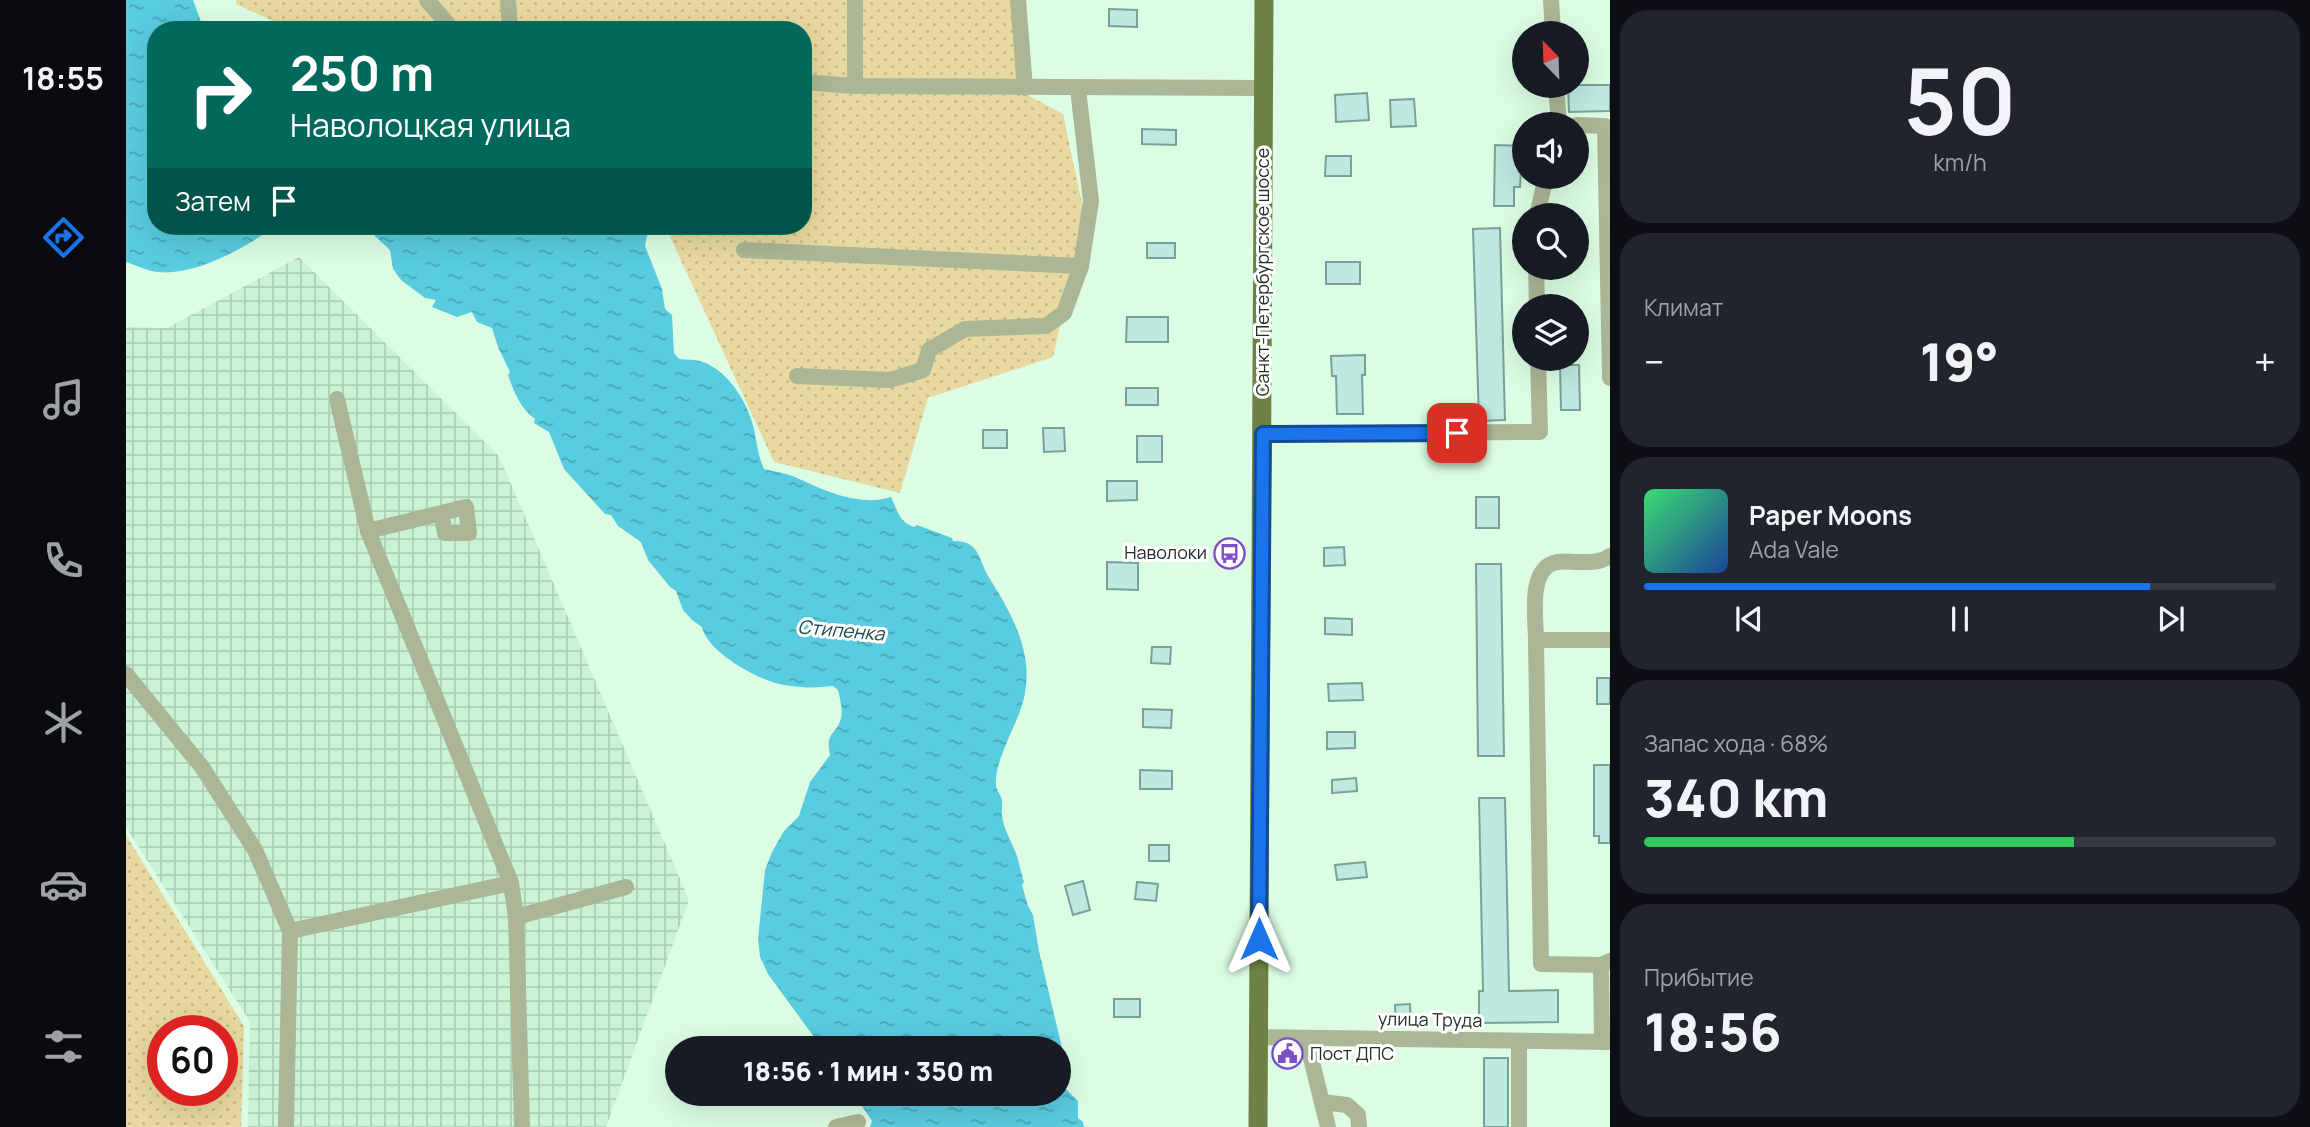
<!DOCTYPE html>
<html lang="ru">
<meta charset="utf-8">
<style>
body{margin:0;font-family:Manrope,sans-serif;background:#20242c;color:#f1f3f6;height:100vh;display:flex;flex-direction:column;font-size:26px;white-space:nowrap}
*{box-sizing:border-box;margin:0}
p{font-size:23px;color:#9ea1a6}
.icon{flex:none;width:38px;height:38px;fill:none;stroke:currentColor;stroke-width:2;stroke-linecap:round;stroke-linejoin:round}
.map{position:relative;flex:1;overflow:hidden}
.panel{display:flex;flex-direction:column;gap:10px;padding:10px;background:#0d0f14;width:700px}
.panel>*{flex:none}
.hud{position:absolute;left:21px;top:21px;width:665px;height:214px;border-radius:28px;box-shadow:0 7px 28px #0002;background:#00695c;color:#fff;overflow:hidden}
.needle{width:46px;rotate:337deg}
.tools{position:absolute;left:1386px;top:21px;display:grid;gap:14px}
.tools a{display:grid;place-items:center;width:77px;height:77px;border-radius:50%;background:#171b24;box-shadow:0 7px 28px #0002;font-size:35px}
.speed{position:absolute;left:21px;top:1015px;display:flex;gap:14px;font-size:35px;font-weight:700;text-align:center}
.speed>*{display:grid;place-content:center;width:91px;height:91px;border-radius:50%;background:#171b24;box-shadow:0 7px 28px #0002;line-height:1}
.speed .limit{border:10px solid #d22;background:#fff;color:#111}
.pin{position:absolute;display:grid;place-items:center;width:60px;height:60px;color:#fff;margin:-30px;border-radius:14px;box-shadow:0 4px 10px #0006}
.me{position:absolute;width:77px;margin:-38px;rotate:0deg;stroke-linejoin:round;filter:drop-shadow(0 0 5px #0008)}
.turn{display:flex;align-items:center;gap:24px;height:147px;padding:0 28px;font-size:32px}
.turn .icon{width:91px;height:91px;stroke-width:2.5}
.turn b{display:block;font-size:49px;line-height:60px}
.then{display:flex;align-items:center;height:66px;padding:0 28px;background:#0003;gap:14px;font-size:26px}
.big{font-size:52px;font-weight:800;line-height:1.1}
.panel .card{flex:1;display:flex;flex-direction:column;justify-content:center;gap:10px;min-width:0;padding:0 24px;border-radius:28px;background:#20242c}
.panel .dial{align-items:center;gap:0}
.dial b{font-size:91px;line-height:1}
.song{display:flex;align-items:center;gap:21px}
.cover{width:84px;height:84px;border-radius:10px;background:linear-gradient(135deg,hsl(140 70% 55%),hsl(220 70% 35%))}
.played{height:7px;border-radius:4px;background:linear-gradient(90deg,#1a73e8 80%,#363941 80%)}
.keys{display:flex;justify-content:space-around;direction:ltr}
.heat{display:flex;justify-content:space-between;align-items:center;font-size:38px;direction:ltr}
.charge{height:10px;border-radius:5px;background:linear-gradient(90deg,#34c759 68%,#363941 0)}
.trip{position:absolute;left:539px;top:1036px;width:406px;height:70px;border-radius:35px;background:#171b24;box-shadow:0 7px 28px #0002;font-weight:800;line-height:70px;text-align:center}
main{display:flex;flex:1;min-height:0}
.menu{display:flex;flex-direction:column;width:126px;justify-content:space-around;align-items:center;background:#090b0e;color:#9ea1a6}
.menu .icon{width:49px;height:49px}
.menu .current{color:#1a73e8}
.menu b{font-size:32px;color:#f1f3f6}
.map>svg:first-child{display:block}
.industrial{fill:url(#industrial-grid)}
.grass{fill:url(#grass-dots);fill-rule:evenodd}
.water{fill:url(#water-ripples)}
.building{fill:#bde9e1;stroke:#77a29a;stroke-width:2}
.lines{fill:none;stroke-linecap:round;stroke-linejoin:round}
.minor{stroke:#aab695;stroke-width:16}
.major{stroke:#6d8244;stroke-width:19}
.route-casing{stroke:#114b97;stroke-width:18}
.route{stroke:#1a73e8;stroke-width:12}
.labels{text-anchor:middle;stroke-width:6;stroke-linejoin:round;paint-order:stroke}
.street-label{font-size:18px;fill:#232f26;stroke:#fff}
.poi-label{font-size:18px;fill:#232f26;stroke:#fff;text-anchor:end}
.water-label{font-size:19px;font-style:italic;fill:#174952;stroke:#fff}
</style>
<main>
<nav class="menu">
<b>18:55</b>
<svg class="icon current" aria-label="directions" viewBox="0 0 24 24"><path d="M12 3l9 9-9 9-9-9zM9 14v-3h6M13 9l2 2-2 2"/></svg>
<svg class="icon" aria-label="music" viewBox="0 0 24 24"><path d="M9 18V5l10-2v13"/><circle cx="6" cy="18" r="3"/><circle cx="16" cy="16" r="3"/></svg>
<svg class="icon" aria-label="phone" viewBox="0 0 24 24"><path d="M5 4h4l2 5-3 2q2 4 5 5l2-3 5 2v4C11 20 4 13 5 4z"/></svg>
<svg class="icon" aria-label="climate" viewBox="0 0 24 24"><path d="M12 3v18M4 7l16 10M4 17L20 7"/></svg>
<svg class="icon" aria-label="car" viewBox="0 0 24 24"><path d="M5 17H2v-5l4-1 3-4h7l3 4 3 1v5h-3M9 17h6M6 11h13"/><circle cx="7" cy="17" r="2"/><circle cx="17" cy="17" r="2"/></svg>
<svg class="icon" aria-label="filters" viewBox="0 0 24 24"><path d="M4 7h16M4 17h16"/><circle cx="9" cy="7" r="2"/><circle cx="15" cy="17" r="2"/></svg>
</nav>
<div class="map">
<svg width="1484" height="1127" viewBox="0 0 1484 1127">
<defs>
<pattern id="industrial-grid" width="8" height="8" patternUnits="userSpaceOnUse" patternTransform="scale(1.75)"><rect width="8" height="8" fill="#caf2d4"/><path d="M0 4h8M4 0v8" fill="none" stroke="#add0b6"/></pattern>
<pattern id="grass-dots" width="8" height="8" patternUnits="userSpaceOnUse" patternTransform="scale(1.75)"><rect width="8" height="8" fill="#e8d9a0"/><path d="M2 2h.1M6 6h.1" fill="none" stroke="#c7bb8a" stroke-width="1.8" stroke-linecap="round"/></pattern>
<pattern id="water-ripples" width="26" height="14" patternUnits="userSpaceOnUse" patternTransform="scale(1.75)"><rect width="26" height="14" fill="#59cce0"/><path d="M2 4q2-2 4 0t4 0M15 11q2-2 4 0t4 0" fill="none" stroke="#49a6b5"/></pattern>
</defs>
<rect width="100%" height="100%" fill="#dcfde4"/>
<!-- industrial -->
<path class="industrial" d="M173,257l200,199 190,444 -83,227h-358l2,-105 -124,-195v-500l41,1z"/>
<!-- grass -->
<g class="grass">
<path d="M110,0h778l8,92 41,22 22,104 -32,139 -125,41 -28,95 -126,-31 -109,-236h138v-196h-511l-56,-26z"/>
<path d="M0,835l118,191 -3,101h-115zM37,1031h59v59h-59z"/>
</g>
<!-- water -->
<g class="water">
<path d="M0,0h67l11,30h-48v196h118c-27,22 -80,50 -116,46 -11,-1 -22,-7 -32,-10z"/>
<path d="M238,226h285l-4,20 17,43 3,20 7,6 2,38 5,6c6,1 15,0 21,2 26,8 45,37 52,61 5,17 5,32 12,47 11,3 23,4 33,9 29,13 61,29 94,19 7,14 8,25 23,30l3,-2 35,13 1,3c28,-1 25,20 37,38 28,45 50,87 27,140 -7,17 -23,48 -21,66 0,5 5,10 6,15 1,5 -1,11 0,16 2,13 8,23 13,35 4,10 6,21 9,31l-2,3 6,21 5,9 6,36 24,101v8l6,14 -5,6 2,9 12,12v17l5,4 1,5h-214l2,-6 -18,-27h205v-46h-237l-54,-74 -8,-17 -2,-18 7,-69 7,-18 12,-21 15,-15 11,-34 20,-27c-5,-24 6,-19 11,-37 2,-8 -1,-20 -3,-28l-5,-4c-16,2 -33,2 -49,-1 -25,-4 -77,-33 -82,-58l-10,-7 -9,-10 -7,-19 -6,-4 -22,-27 -7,-18 -23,-16 -7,-11 -6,-1 -41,-45 -15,-37 -15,-9 1,-4c-15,-11 -21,-27 -27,-44l2,-3 -12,-25 -6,-19 -15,-6 -5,-10 -15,5 -25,-10 4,-7 -11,-2 -24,-18 -8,-11 -3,-19z"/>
</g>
<!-- building -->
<g class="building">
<path d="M983,9l28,1v17l-28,-1z"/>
<path d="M1451,85h33v26l-41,1 -1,-26z"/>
<path d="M1241,93l2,27 -33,2 -1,-27z"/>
<path d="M1288,99l2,27 -25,1 -1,-27z"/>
<path d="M1016,129l34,1v15l-34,-1z"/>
<path d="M1369,145l29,1v24h-3l-1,17h-6v19h-20z"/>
<path d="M1200,156h25v20h-26z"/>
<path d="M1374,228l5,192 -26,1 -6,-192z"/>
<rect x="1021" y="243" width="28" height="15"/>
<rect x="1200" y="262" width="34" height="22"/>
<path d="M1001,317h41v25h-42z"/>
<path d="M1239,355v20h-3l1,39h-26l-1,-38h-4l-1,-20z"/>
<path d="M1434,365h19l1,45h-19z"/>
<rect x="1000" y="388" width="32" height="17"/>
<path d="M917,428h21l1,23 -21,1z"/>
<rect x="857" y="430" width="24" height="18"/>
<rect x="1011" y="436" width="25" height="26"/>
<path d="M981,481h30v19l-30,1z"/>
<rect x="1350" y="497" width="23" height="31"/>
<path d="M1218,547l1,18 -21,1v-18z"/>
<path d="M981,562l31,1v27l-31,-1z"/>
<path d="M1350,564h25l3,192h-26z"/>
<path d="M1199,618l27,1v16l-27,-1z"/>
<path d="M1026,647h19l-1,17 -19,-1z"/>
<rect x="1471" y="678" width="13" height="26"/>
<path d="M1236,683l1,17 -34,1 -1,-17z"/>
<path d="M1017,709l29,1 -1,18 -28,-1z"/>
<path d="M1201,732h28v16l-28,1z"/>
<path d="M1468,765h16v78h-11v-7h-5z"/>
<path d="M1014,770l32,1v18h-32z"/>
<path d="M1230,778l1,13 -25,2v-13z"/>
<path d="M1353,798h26l4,193 49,-1v32l-79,1v-32h4z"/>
<rect x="1023" y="845" width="20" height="16"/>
<path d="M1239,862l2,15 -30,3 -2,-15z"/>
<path d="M957,881l7,29 -17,5 -8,-29z"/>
<path d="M1011,882l21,2 -2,17 -21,-2z"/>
<rect x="988" y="999" width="26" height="18"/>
<path d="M1284,1004l1,22 -15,1 -1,-22z"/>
<rect x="1358" y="1058" width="24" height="69"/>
</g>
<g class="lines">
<!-- minor -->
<g class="minor">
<path d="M301,0l26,30"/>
<path d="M382,0l2,30"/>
<path d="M892,0l7,88"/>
<path d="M1425,0l2,33"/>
<path d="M677,82l52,4 408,2"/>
<path d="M729,86v-86"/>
<path d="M1430,86l3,38"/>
<path d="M1451,125l28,1 5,252"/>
<path d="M1411,215l9,-38"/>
<path d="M618,250l337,16"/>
<path d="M1410,268l1,38"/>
<path d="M671,376l93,4 33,-10 6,-20 36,-21 81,-3 18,-13 17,-47 10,-65 -13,-112"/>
<path d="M211,399l31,132 143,352 5,34 6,210"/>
<path d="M1137,434l277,-2 -2,-73"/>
<path d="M242,531l98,-24 3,26h-24l-4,-20"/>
<path d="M1410,640c0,-22 -9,-72 21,-78 6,-1 15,0 22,0 11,0 21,1 31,-6"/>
<path d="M1484,640h-74l5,324 60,1 9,-4"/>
<path d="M0,674l76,93 53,83 35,81 -4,196"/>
<path d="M390,917l110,-30"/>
<path d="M164,931l221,-48"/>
<path d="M1475,965l1,77"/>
<path d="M1133,1037l351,5"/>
<path d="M1180,1038l22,89"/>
<path d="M1393,1041v86"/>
<path d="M1196,1102l25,3 11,10 1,12"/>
<path d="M710,1127l22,-5"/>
</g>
<!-- major -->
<path class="major" d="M1132,1127l6,-1127"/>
</g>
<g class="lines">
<defs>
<path id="route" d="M1133,939l4,-505 194,-1"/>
</defs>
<!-- route casing -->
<use href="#route" class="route-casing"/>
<!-- route -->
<use href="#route" class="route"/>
</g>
<!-- icons -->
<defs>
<symbol id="bus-ring" viewBox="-11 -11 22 22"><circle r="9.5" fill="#fff" stroke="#7d4fc7" stroke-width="1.5"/><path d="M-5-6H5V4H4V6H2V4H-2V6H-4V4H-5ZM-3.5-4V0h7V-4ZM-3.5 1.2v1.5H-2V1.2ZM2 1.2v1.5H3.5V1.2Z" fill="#7d4fc7"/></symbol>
<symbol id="civic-ring" viewBox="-11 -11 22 22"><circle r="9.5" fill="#fff" stroke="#7d4fc7" stroke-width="1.5"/><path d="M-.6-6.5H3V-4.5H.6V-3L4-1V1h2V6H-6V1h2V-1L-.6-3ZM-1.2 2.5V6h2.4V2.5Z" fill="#7d4fc7"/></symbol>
</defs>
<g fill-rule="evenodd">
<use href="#bus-ring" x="1086" y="536" width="35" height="35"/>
<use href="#civic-ring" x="1144" y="1036" width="35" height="35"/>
</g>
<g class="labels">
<!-- street labels -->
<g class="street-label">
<text transform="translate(1137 272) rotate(-90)" y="6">Санкт-Петербургское шоссе</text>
<text transform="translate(1304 1020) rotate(1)" y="6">улица Труда</text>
</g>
<!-- poi labels -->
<g class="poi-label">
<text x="1081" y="559">Наволоки</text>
<text x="1184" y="1060" text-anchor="start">Пост ДПС</text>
</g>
<!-- water labels -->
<g class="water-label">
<text transform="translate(715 630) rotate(5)" y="7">Стипенка</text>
</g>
</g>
</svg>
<div class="tools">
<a><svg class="needle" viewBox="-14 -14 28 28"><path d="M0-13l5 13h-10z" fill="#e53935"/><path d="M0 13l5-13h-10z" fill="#9ea1a6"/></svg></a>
<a><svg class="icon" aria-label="sound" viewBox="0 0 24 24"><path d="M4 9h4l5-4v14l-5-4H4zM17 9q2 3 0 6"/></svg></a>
<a><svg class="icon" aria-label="search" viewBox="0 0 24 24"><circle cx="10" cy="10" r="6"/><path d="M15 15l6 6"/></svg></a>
<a><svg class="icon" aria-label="layers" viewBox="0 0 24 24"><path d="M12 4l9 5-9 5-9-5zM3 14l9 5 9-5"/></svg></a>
</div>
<div class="speed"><div class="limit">60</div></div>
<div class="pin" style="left:1331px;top:433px;background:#d93025"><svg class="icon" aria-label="arrive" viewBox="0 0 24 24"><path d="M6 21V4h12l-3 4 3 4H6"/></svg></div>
<svg class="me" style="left:1133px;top:939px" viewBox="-20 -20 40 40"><path d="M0-17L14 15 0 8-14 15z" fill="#1a73e8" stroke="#fff" stroke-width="4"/></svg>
<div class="trip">18:56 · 1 мин · 350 m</div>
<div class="hud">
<div class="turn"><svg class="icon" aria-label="right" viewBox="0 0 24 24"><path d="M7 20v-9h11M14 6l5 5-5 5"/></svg><div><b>250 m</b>Наволоцкая улица</div></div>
<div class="then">Затем<svg class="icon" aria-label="arrive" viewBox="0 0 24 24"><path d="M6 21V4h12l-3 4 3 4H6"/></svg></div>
</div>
</div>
<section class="panel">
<div class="card dial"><b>50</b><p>km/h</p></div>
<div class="card"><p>Климат</p>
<div class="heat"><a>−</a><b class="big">19°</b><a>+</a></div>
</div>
<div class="card">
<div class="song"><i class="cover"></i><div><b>Paper Moons</b><p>Ada Vale</p></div></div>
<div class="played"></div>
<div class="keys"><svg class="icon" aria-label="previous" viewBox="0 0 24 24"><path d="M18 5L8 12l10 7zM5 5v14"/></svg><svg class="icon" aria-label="pause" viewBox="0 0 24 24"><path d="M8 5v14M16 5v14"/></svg><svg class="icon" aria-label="next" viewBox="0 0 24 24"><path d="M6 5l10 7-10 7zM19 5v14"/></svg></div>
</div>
<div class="card"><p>Запас хода · 68%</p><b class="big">340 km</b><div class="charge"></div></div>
<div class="card"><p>Прибытие</p><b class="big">18:56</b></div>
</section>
</main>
